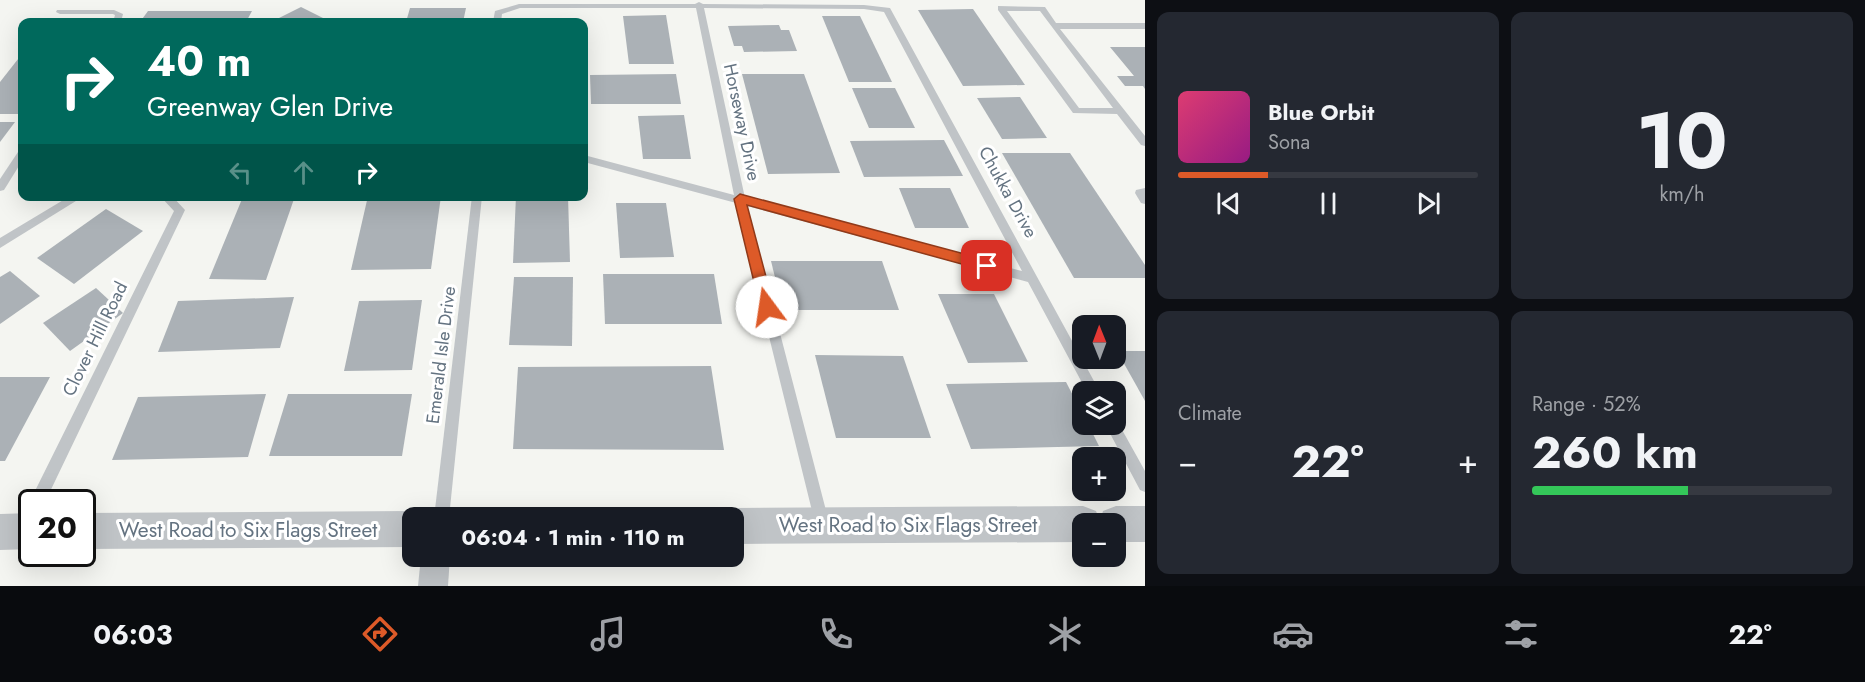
<!DOCTYPE html>
<meta charset="utf-8">
<style>
body{margin:0;font-family:Jost,sans-serif;background:#242831;color:#f1f3f6;height:100vh;display:flex;flex-direction:column;font-size:22px;white-space:nowrap}
*{box-sizing:border-box;margin:0}
p{font-size:20px;color:#9ea1a6}
.icon{flex:none;width:33px;height:33px;fill:none;stroke:currentColor;stroke-width:2;stroke-linecap:round;stroke-linejoin:round}
.map{position:relative;flex:1;overflow:hidden}
.panel{display:flex;flex-direction:column;gap:12px;padding:12px;background:#0d0f14;width:720px}
.panel>*{flex:none}
.guide{position:absolute;left:18px;top:18px;width:570px;height:183px;border-radius:12px;box-shadow:0 6px 24px #0002;background:#00695c;color:#fff;overflow:hidden}
.needle{width:39px;rotate:359deg}
.buttons{position:absolute;left:1072px;top:315px;display:grid;gap:12px}
.buttons a{display:grid;place-items:center;width:54px;height:54px;border-radius:12px;background:#171b24;box-shadow:0 6px 24px #0002;font-size:30px}
.speed{position:absolute;left:18px;top:489px;display:flex;gap:12px;font-size:30px;font-weight:700;text-align:center}
.speed>*{display:grid;place-content:center;width:78px;height:78px;border-radius:50%;background:#171b24;box-shadow:0 6px 24px #0002;line-height:1}
.speed .limit{border:3px solid #111;border-radius:9px;background:#fff;color:#111}
.pin{position:absolute;display:grid;place-items:center;width:51px;height:51px;color:#fff;margin:-26px;border-radius:12px;box-shadow:0 3px 9px #0006}
.me{position:absolute;width:66px;margin:-33px;rotate:346deg;stroke-linejoin:round;filter:drop-shadow(0 0 4px #0008)}
.turn{display:flex;align-items:center;gap:21px;height:126px;padding:0 30px;font-size:27px}
.turn .icon{width:78px;height:78px;stroke-width:2.5}
.turn b{display:block;font-size:42px;line-height:51px}
.lanes{display:flex;align-items:center;height:57px;padding:0 30px;background:#0003;justify-content:center;gap:30px;direction:ltr}
.lanes .off{opacity:.35}
.big{font-size:45px;font-weight:700;line-height:1.1}
.panel .tile{flex:1;display:flex;flex-direction:column;justify-content:center;gap:9px;min-width:0;padding:0 21px;border-radius:12px;background:#242831}
.panel .dial{align-items:center;gap:0}
.dial b{font-size:78px;line-height:1}
.song{display:flex;align-items:center;gap:18px}
.cover{width:72px;height:72px;border-radius:9px;background:linear-gradient(135deg,hsl(340 70% 55%),hsl(310 70% 35%))}
.played{height:6px;border-radius:3px;background:linear-gradient(90deg,#dd5a28 30%,#363941 30%)}
.keys{display:flex;justify-content:space-around;direction:ltr}
.heat{display:flex;justify-content:space-between;align-items:center;font-size:33px;direction:ltr}
.charge{height:9px;border-radius:4px;background:linear-gradient(90deg,#34c759 52%,#363941 0)}
.panel .tiles{flex:1;display:grid;gap:12px;grid-template-columns:repeat(2,1fr)}
.trip{position:absolute;left:402px;top:507px;width:342px;height:60px;border-radius:12px;background:#171b24;box-shadow:0 6px 24px #0002;font-weight:700;line-height:60px;text-align:center}
.tabs{display:flex;height:96px;justify-content:space-around;align-items:center;background:#090b0e;color:#9ea1a6}
.tabs .icon{width:42px;height:42px}
.tabs .on{color:#dd5a28}
.tabs b{font-size:27px;color:#f1f3f6}
main{display:flex;flex:1;min-height:0}
.map>svg:first-child{display:block}
.building{fill:#abb1b6}
.lines{fill:none;stroke-linecap:round;stroke-linejoin:round}
.service{fill:#c0c4c7;fill-rule:evenodd}
.minor{fill:#c0c4c7;fill-rule:evenodd}
.tertiary{fill:#c0c4c7;fill-rule:evenodd}
.route{fill:#dd5a28;stroke:#903a1a;stroke-width:1.5}
.labels{text-anchor:middle;stroke-width:6;stroke-linejoin:round;paint-order:stroke}
.street-label{font-size:18px;fill:#647381;stroke:#fff}
.near-street-label{font-size:21px;fill:#647381;stroke:#fff}
</style>
<main>
<div class="map">
<svg width="1145" height="586" viewBox="0 0 1145 586">
<rect width="100%" height="100%" fill="#f4f5f1"/>
<!-- building -->
<g class="building">
<path d="M301,7l30,15h-60z"/>
<path d="M410,8h56l-3,14h-57z"/>
<path d="M973,9l52,76 -62,1 -45,-76z"/>
<path d="M148,11h104l-6,11h-106z"/>
<path d="M666,15l8,49h-45l-6,-48z"/>
<path d="M822,16h38l32,66h-43z"/>
<path d="M779,25l2,5h8l8,21 -53,1 -2,-6h-8l-6,-20z"/>
<path d="M1110,47h35v42l-2,-3h-18l-8,-10h17z"/>
<path d="M22,54v60h-22v-32z"/>
<path d="M676,74l5,30h-90l-1,-29z"/>
<path d="M742,74h62l36,99 -72,1z"/>
<path d="M852,88h43l20,40h-46z"/>
<path d="M1020,97l27,41 -45,1 -25,-41z"/>
<path d="M684,115l7,44h-48l-5,-43z"/>
<path d="M0,122h15l-15,20z"/>
<path d="M944,140l19,36 -99,1 -14,-36z"/>
<path d="M1002,153h68l75,112v13h-71z"/>
<path d="M899,188h51l19,40h-54z"/>
<path d="M368,196h73l-10,73 -80,1z"/>
<path d="M516,196h52l2,66 -57,1z"/>
<path d="M242,199h52l-28,81 -57,-1z"/>
<path d="M616,203h50l8,54 -54,1z"/>
<path d="M106,209l37,22 -69,53 -37,-26z"/>
<path d="M771,261h111l17,49h-116z"/>
<path d="M10,271l30,25 -40,28v-47z"/>
<path d="M603,274h111l8,50h-117z"/>
<path d="M514,277h59l-1,69 -63,-1z"/>
<path d="M96,288l27,25 -53,38 -27,-28z"/>
<path d="M938,294h56l34,68 -60,1z"/>
<path d="M294,297l-14,51 -122,4 20,-51z"/>
<path d="M422,300l-10,70 -68,1 15,-70z"/>
<path d="M1117,351h28v50z"/>
<path d="M815,355l88,1 28,82h-95z"/>
<path d="M711,366l13,84 -211,-1 5,-82z"/>
<path d="M0,377h50l-45,84h-5z"/>
<path d="M1066,382l17,33v9h5l11,22 -128,3 -25,-65z"/>
<path d="M266,394l-18,63 -136,3 26,-63z"/>
<path d="M288,394h124l-10,62h-133z"/>
</g>
<g class="lines">
<!-- service -->
<g class="service">
<path d="M699,2l4,2 161,1 26,3 210,384h-13l-59,-110 -281,-76 82,316 -3,5 -5,3 -5,-3 -80,-324 -152,-41v-7l150,40 -38,-187h-176l-18,6 -1,8h-8l2,-11 24,-7h176zM704,8l160,1 20,3 138,259 -277,-73z"/>
<path d="M998,6l47,1 11,16h89v6h-85l85,107v10l-4,-1 -24,-31 -44,-1 -75,-103zM1007,11h33l73,97h-34z"/>
<path d="M57,10h57l9,4 -2,8h-8l2,-7 -2,-1h-53l-4,-2z"/>
<path d="M22,150v11l-18,29 -4,1v-12l18,-27z"/>
<path d="M1145,188v16l-4,-1 -6,-10 1,-3z"/>
<path d="M70,196h14l-84,52v-10z"/>
<path d="M160,196h12l13,14 -140,292h-13v5l-2,-5 2,-5 142,-286z"/>
<path d="M472,196h10l-33,322h-15z"/>
<path d="M1116,419l29,52v21l-5,-2 -35,-66h11z"/>
</g>
<!-- minor -->
<path class="minor" d="M421,556h29l-2,30h-30z"/>
<!-- tertiary -->
<g class="tertiary">
<path d="M1083,506l13,5 4,10 3,-10 13,-5h29v36h-29v-18h-33v18l-349,2v-26h-14l1,-5 13,-5z"/>
<path d="M412,511l13,7h-13v29l-330,2v-36z"/>
<path d="M32,513v36l-32,1v-36z"/>
</g>
</g>
<!-- route -->
<path class="route" d="M740,194l247,66 7,6 -7,5 -240,-66 27,102 -7,6 -7,-6 -26,-108z"/>
<g class="labels">
<!-- street labels -->
<g class="street-label">
<text transform="translate(742 122) rotate(78)" y="6">Horseway Drive</text>
<text transform="translate(1008 192) rotate(61)" y="6">Chukka Drive</text>
<text transform="translate(95 339) rotate(-64)" y="6">Clover Hill Road</text>
<text transform="translate(441 355) rotate(-83)" y="6">Emerald Isle Drive</text>
</g>
<!-- near-street labels -->
<g class="near-street-label">
<text x="908" y="532">West Road to Six Flags Street</text>
<text x="248" y="537">West Road to Six Flags Street</text>
</g>
</g>
</svg>
<div class="buttons">
<a><svg class="needle" viewBox="-14 -14 28 28"><path d="M0-13l5 13h-10z" fill="#e53935"/><path d="M0 13l5-13h-10z" fill="#9ea1a6"/></svg></a>
<a><svg class="icon" aria-label="layers" viewBox="0 0 24 24"><path d="M12 4l9 5-9 5-9-5zM3 14l9 5 9-5"/></svg></a>
<a>+</a>
<a>−</a>
</div>
<div class="speed"><div class="limit">20</div></div>
<div class="pin" style="left:987px;top:266px;background:#d93025"><svg class="icon" aria-label="arrive" viewBox="0 0 24 24"><path d="M6 21V4h12l-3 4 3 4H6"/></svg></div>
<svg class="me" style="left:767px;top:307px" viewBox="-20 -20 40 40"><circle r="19" fill="#fff"/><path d="M0-13L10 11 0 6-10 11z" fill="#dd5a28"/></svg>
<div class="trip">06:04 · 1 min · 110 m</div>
<div class="guide">
<div class="turn"><svg class="icon" aria-label="right" viewBox="0 0 24 24"><path d="M7 20v-9h11M14 6l5 5-5 5"/></svg><div><b>40 m</b>Greenway Glen Drive</div></div>
<div class="lanes"><svg class="icon off" aria-label="left" viewBox="0 0 24 24"><path d="M17 20v-9H6M10 6l-5 5 5 5"/></svg><svg class="icon off" aria-label="ahead" viewBox="0 0 24 24"><path d="M12 20V5M6 11l6-6 6 6"/></svg><svg class="icon" aria-label="right" viewBox="0 0 24 24"><path d="M7 20v-9h11M14 6l5 5-5 5"/></svg></div>
</div>
</div>
<section class="panel">
<div class="tiles">
<div class="tile">
<div class="song"><i class="cover"></i><div><b>Blue Orbit</b><p>Sona</p></div></div>
<div class="played"></div>
<div class="keys"><svg class="icon" aria-label="previous" viewBox="0 0 24 24"><path d="M18 5L8 12l10 7zM5 5v14"/></svg><svg class="icon" aria-label="pause" viewBox="0 0 24 24"><path d="M8 5v14M16 5v14"/></svg><svg class="icon" aria-label="next" viewBox="0 0 24 24"><path d="M6 5l10 7-10 7zM19 5v14"/></svg></div>
</div>
<div class="tile dial"><b>10</b><p>km/h</p></div>
<div class="tile"><p>Climate</p>
<div class="heat"><a>−</a><b class="big">22°</b><a>+</a></div>
</div>
<div class="tile"><p>Range · 52%</p><b class="big">260 km</b><div class="charge"></div></div>
</div>
</section>
</main>
<nav class="tabs">
<b>06:03</b>
<svg class="icon on" aria-label="directions" viewBox="0 0 24 24"><path d="M12 3l9 9-9 9-9-9zM9 14v-3h6M13 9l2 2-2 2"/></svg>
<svg class="icon" aria-label="music" viewBox="0 0 24 24"><path d="M9 18V5l10-2v13"/><circle cx="6" cy="18" r="3"/><circle cx="16" cy="16" r="3"/></svg>
<svg class="icon" aria-label="phone" viewBox="0 0 24 24"><path d="M5 4h4l2 5-3 2q2 4 5 5l2-3 5 2v4C11 20 4 13 5 4z"/></svg>
<svg class="icon" aria-label="climate" viewBox="0 0 24 24"><path d="M12 3v18M4 7l16 10M4 17L20 7"/></svg>
<svg class="icon" aria-label="car" viewBox="0 0 24 24"><path d="M5 17H2v-5l4-1 3-4h7l3 4 3 1v5h-3M9 17h6M6 11h13"/><circle cx="7" cy="17" r="2"/><circle cx="17" cy="17" r="2"/></svg>
<svg class="icon" aria-label="filters" viewBox="0 0 24 24"><path d="M4 7h16M4 17h16"/><circle cx="9" cy="7" r="2"/><circle cx="15" cy="17" r="2"/></svg>
<b>22°</b>
</nav>
